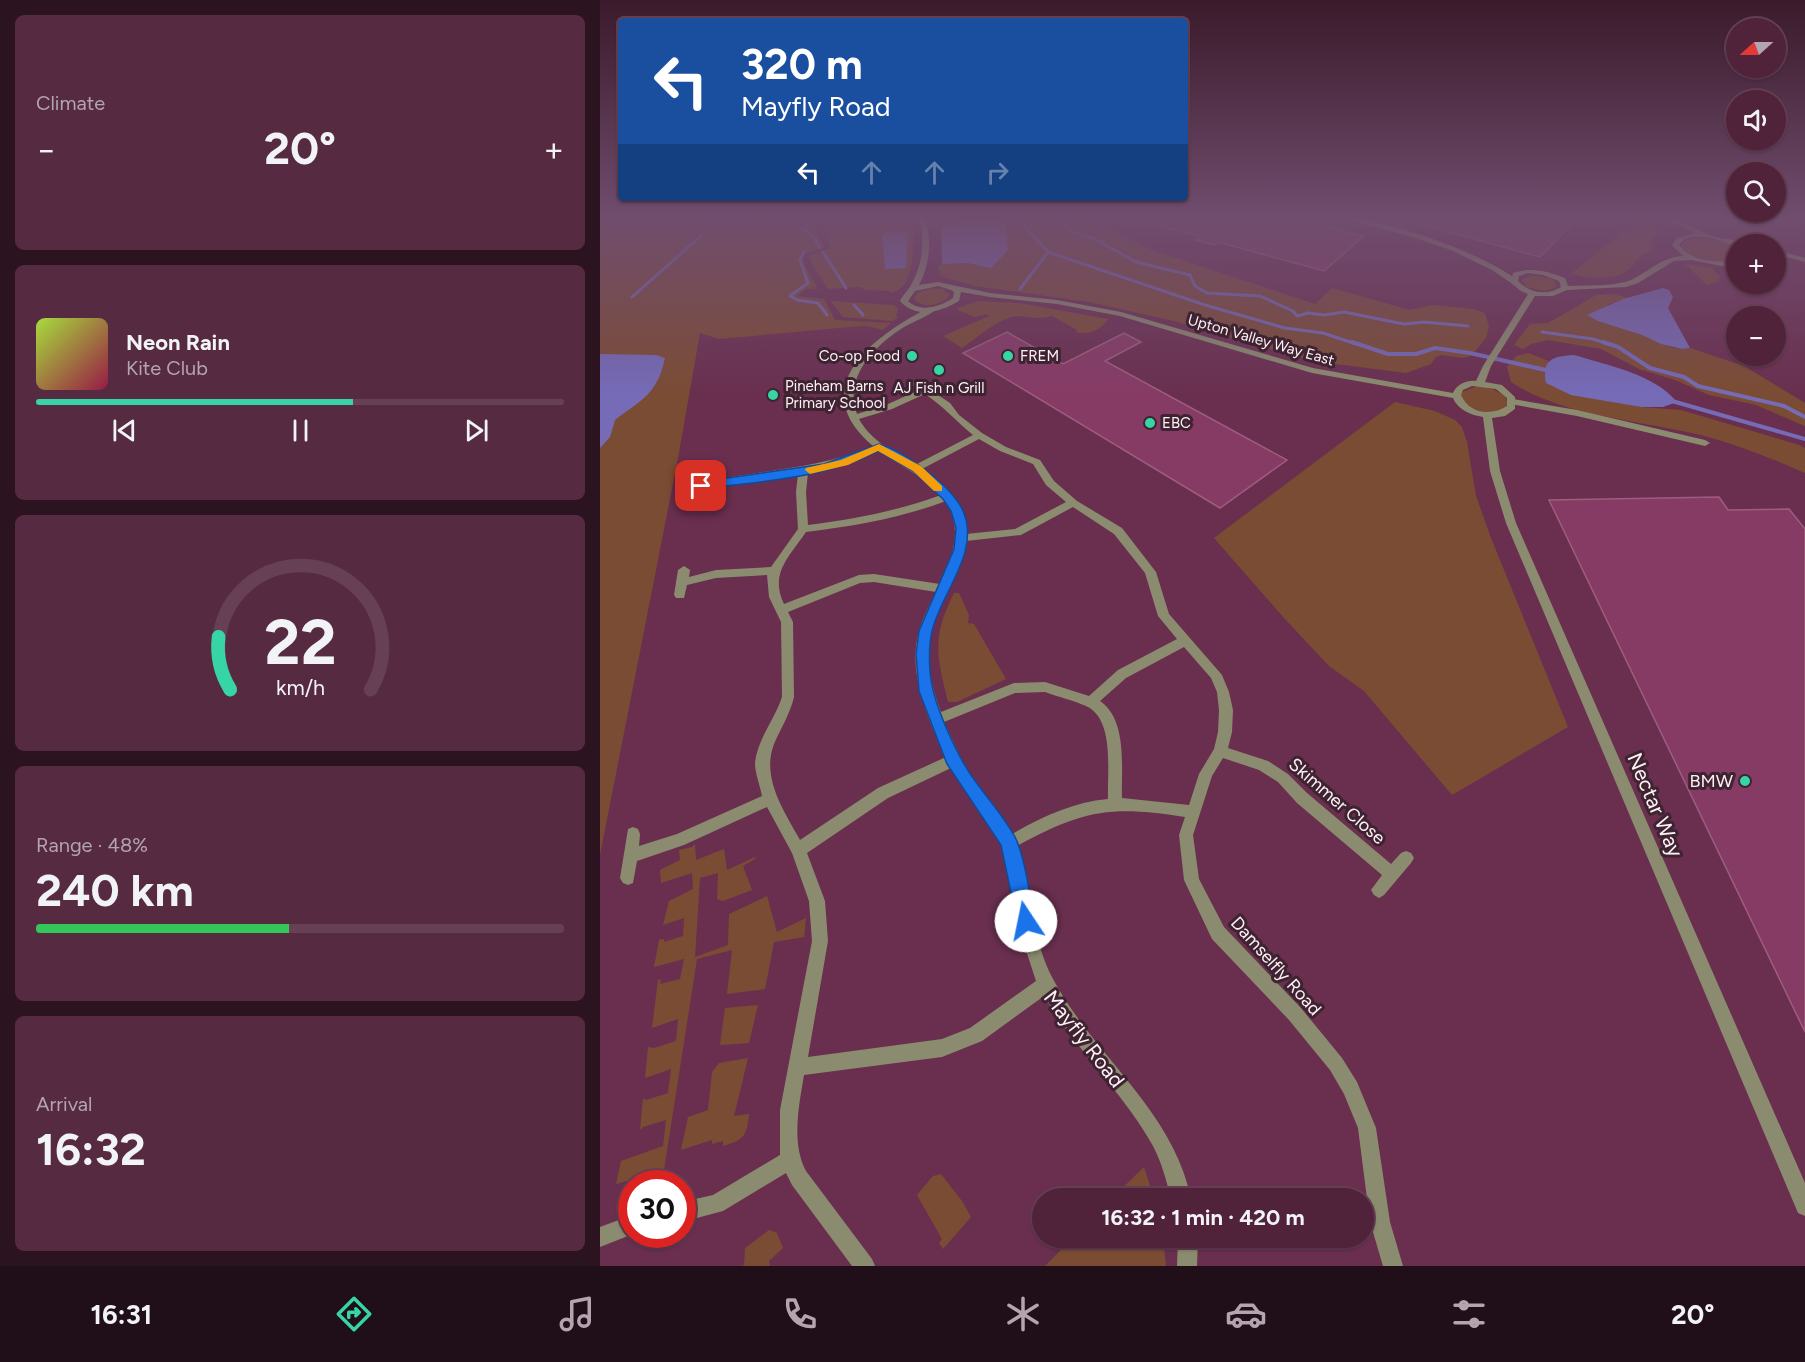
<!DOCTYPE html>
<meta charset="utf-8">
<style>
body{margin:0;font-family:Figtree,sans-serif;background:#562b42;color:#f1f3f6;height:100vh;display:flex;flex-direction:column;font-size:22px;white-space:nowrap}
*{box-sizing:border-box;margin:0}
p{font-size:20px;color:#b4a4af}
.icon{flex:none;width:33px;height:33px;fill:none;stroke:currentColor;stroke-width:2;stroke-linecap:round;stroke-linejoin:round}
.map{position:relative;flex:1;overflow:hidden}
.side{display:flex;flex-direction:column;gap:15px;padding:15px;background:#2c1320;width:600px}
.side>*{flex:none}
.top-card{position:absolute;left:18px;top:18px;width:570px;height:183px;border-radius:6px;box-shadow:0 2px 4px #0004,0 0 0 2px #674055;background:#1a4fa0;color:#fff;overflow:hidden}
.needle{width:39px;rotate:249deg}
.buttons{position:absolute;left:1126px;top:18px;display:grid;gap:12px}
.buttons a{display:grid;place-items:center;width:60px;height:60px;border-radius:50%;background:#50233b;box-shadow:0 2px 4px #0004,0 0 0 2px #674055;font-size:30px}
.speed{position:absolute;left:18px;top:1170px;display:flex;gap:12px;font-size:30px;font-weight:700;text-align:center}
.speed>*{display:grid;place-content:center;width:78px;height:78px;border-radius:50%;background:#50233b;box-shadow:0 2px 4px #0004,0 0 0 2px #674055;line-height:1}
.speed .limit{border:9px solid #d22;background:#fff;color:#111}
.pin{position:absolute;display:grid;place-items:center;width:51px;height:51px;color:#fff;margin:-26px;border-radius:12px;box-shadow:0 3px 9px #0006}
.me{position:absolute;width:66px;margin:-33px;rotate:349deg;stroke-linejoin:round;filter:drop-shadow(0 0 4px #0008)}
.turn{display:flex;align-items:center;gap:21px;height:126px;padding:0 24px;font-size:27px}
.turn .icon{width:78px;height:78px;stroke-width:2.5}
.turn b{display:block;font-size:42px;line-height:51px}
.lanes{display:flex;align-items:center;height:57px;padding:0 24px;background:#0003;justify-content:center;gap:30px;direction:ltr}
.lanes .off{opacity:.35}
.big{font-size:45px;font-weight:700;line-height:1.1}
.side .tile{flex:1;display:flex;flex-direction:column;justify-content:center;gap:9px;min-width:0;padding:0 21px;border-radius:9px;background:#562b42}
.side .dial{align-items:center;gap:0}
.dial svg{height:156px;overflow:visible;fill:none;stroke:#674055;stroke-width:7;stroke-linecap:round;text-anchor:middle}
.dial text{fill:#f1f3f6;stroke:none}
.song{display:flex;align-items:center;gap:18px}
.cover{width:72px;height:72px;border-radius:9px;background:linear-gradient(135deg,hsl(80 70% 55%),hsl(340 70% 35%))}
.played{height:6px;border-radius:3px;background:linear-gradient(90deg,#37d4a6 60%,#674055 60%)}
.keys{display:flex;justify-content:space-around;direction:ltr}
.heat{display:flex;justify-content:space-between;align-items:center;font-size:33px;direction:ltr}
.charge{height:9px;border-radius:4px;background:linear-gradient(90deg,#34c759 48%,#674055 0)}
.trip{position:absolute;left:432px;top:1188px;width:342px;height:60px;border-radius:30px;background:#50233b;box-shadow:0 2px 4px #0004,0 0 0 2px #674055;font-weight:700;line-height:60px;text-align:center}
.tabs{display:flex;height:96px;justify-content:space-around;align-items:center;background:#200e18;color:#b4a4af}
.tabs .icon{width:42px;height:42px}
.tabs .active{color:#37d4a6}
.tabs b{font-size:27px;color:#f1f3f6}
main{display:flex;flex:1;min-height:0}
.map>svg:first-child{display:block}
.green{fill:#7b4c34}
.water{fill:#756bb7}
.lines{fill:none;stroke-linecap:round;stroke-linejoin:round}
.stream-far1{stroke:#756bb7;stroke-width:3}
.stream{stroke:#756bb7;stroke-width:4}
.building{fill:#863b65;stroke:#9d5d7e;stroke-width:1.5}
.minor{fill:#8b8c6f;fill-rule:evenodd}
.tertiary{fill:#8b8c6f;fill-rule:evenodd}
.route{fill:#1a73e8;stroke:#114b97;stroke-width:1.5}
.slow{fill:#f59e0b}
.poi-dot{fill:#37d4a6;stroke:#3e2331;stroke-width:2}
.labels{text-anchor:middle;stroke-width:6;stroke-linejoin:round;paint-order:stroke}
.far-street-label{font-size:15px;fill:#fff0f7;stroke:#3e2331}
.far-poi-label{font-size:15px;fill:#fff0f7;stroke:#3e2331;text-anchor:start}
.poi-label{font-size:18px;fill:#fff0f7;stroke:#3e2331;text-anchor:end}
.street-label{font-size:18px;fill:#fff0f7;stroke:#3e2331}
.near-street-label{font-size:21px;fill:#fff0f7;stroke:#3e2331}
</style>
<main>
<section class="side">
<div class="tile"><p>Climate</p>
<div class="heat"><a>−</a><b class="big">20°</b><a>+</a></div>
</div>
<div class="tile">
<div class="song"><i class="cover"></i><div><b>Neon Rain</b><p>Kite Club</p></div></div>
<div class="played"></div>
<div class="keys"><svg class="icon" aria-label="previous" viewBox="0 0 24 24"><path d="M18 5L8 12l10 7zM5 5v14"/></svg><svg class="icon" aria-label="pause" viewBox="0 0 24 24"><path d="M8 5v14M16 5v14"/></svg><svg class="icon" aria-label="next" viewBox="0 0 24 24"><path d="M6 5l10 7-10 7zM19 5v14"/></svg></div>
</div>
<div class="tile dial"><svg viewBox="0 0 100 80">
<path d="M14 69A42 42 0 1 1 86 69"/>
<path d="M14 69A42 42 0 0 1 8 42" stroke="#37d4a6"/>
<text x="50" y="56" font-size="32" font-weight="700">22</text>
<text x="50" y="72" font-size="11">km/h</text>
</svg></div>
<div class="tile"><p>Range · 48%</p><b class="big">240 km</b><div class="charge"></div></div>
<div class="tile"><p>Arrival</p><b class="big">16:32</b></div>
</section>
<div class="map">
<svg width="1205" height="1266" viewBox="0 0 1205 1266">
<rect width="100%" height="100%" fill="#6a2f4f"/>
<!-- green -->
<g class="green">
<path d="M0,218h86l47,3 30,-3h57l-3,15 8,14 -23,8 3,11 13,23h-12l-8,7 26,3 11,21 56,3 -8,7 -16,-4 -17,1 -131,12 -19,-6 -22,125 -78,397z"/>
<path d="M227,218h68l9,10 10,2c-2,20 2,57 -23,63v-2l-27,-1 -1,-2 -5,-1 -30,2 -16,-25 -3,-9 22,-7 -6,-16z"/>
<path d="M333,218h154l62,31 166,55 17,-16 78,22 23,-5 41,4 11,4 4,14 -3,11 -15,18 -8,2 -21,-3 -6,2 -5,7 -25,9 -93,-12 -139,-40 -85,-19 -115,-16 -33,-10 -3,-9 4,-3 26,-1 37,-44h-40l-24,9 -6,-2z"/>
<path d="M1024,218h22l13,14 -1,3 -7,5 2,10c-20,7 -12,10 -25,20 -14,12 -42,7 -57,4l52,-43 10,-3z"/>
<path d="M1101,238l20,3 14,6 2,11c-16,7 -45,3 -56,-12l5,-6z"/>
<path d="M1085,264l27,4 8,9 -2,4 -11,4z"/>
<path d="M931,275l22,4 4,8 -12,4 -18,-4 -5,-7z"/>
<path d="M332,288l11,1 7,6c-8,11 -27,14 -36,4l3,-6z"/>
<path d="M1015,294l12,4 -18,6 -11,17c14,4 28,8 42,13 16,6 32,18 50,14l54,18 61,37v23l-49,-21 -47,-10 -34,-15 -36,-11 -38,-20 -53,-9 -17,4 -8,5 -9,-4 16,-21 18,-1 48,-28z"/>
<path d="M231,301l63,4 4,4 -2,7 2,1 -5,4 -50,-4z"/>
<path d="M378,301l41,2 89,16c-7,11 -20,17 -33,13l2,-2 -25,-14c-8,3 -24,2 -32,0 -16,-2 -45,23 -58,32l-19,-12 46,-20 -2,-2 -12,3 -17,-7 -1,-2z"/>
<path d="M928,353l21,8 -5,13 64,26 33,7 40,3 118,35 6,3v25c-36,-16 -79,-33 -118,-41 -58,-13 -125,-17 -176,-50l-4,-15 9,-11z"/>
<path d="M878,386l15,3 12,7 3,8 -3,4c-16,9 -36,3 -45,-12l2,-4z"/>
<path d="M795,402l40,9 20,9 7,7 5,15 9,54 15,42 77,189 -116,68 -88,-104 -35,-25 -45,-48 -70,-80z"/>
<path d="M354,593h5l10,22 -1,8 6,1 32,55 -49,23h-9c-11,-47 -17,-63 6,-109z"/>
<path d="M95,844l1,16 28,-11 3,21 28,-13v2l-12,7 9,24 -29,11 -6,-2 1,-26 -18,5 -5,79 33,-12 1,-31 38,-18 10,36 29,-14 -2,19 -30,5 -9,47 -38,5 5,-44 -35,9 -35,224h-22l1,-6 -25,7 5,-23 42,-15 3,-26 -23,7 -3,3 3,-32 3,2 22,-7 3,-24 -26,9 3,-31 6,1 22,-7 2,-22 -26,9 6,-48 3,-1 -1,5 20,-5 4,-20 -30,8 5,-27 5,-1v3l19,-6 1,-18 -21,7 6,-24 24,-12 -1,-16 -31,10 -1,-13 20,-10 -1,-10 13,-3z"/>
<path d="M158,1005l-9,38 -29,2 5,-37z"/>
<path d="M148,1058l-14,58 15,-2c-2,22 -5,26 -26,32v-5l-11,3v-4l-31,10 7,-33 20,-7 4,-38 7,-9z"/>
<path d="M544,1167l10,31h-42z"/>
<path d="M341,1174l21,27 9,16 -28,32 -4,-6 3,-4 -25,-44 16,-19z"/>
<path d="M169,1230l8,3 6,15 -14,13 1,5h-29l3,-1 1,-17z"/>
<path d="M473,1238h90l3,28h-121z"/>
</g>
<!-- water -->
<g class="water">
<path d="M405,218l3,32 -17,18 -23,-5 -26,1 -1,-36 24,-9z"/>
<path d="M292,231l16,1 -2,36 -21,1 -3,-34z"/>
<path d="M1063,288l6,2 4,7 -5,11 22,40 -8,1 -21,-5 -19,-9 -44,-14 -11,-6 36,-16z"/>
<path d="M0,354l56,1 9,3c-8,37 -23,41 -50,62l-5,17 -10,11z"/>
<path d="M974,355c33,10 80,19 103,47l-14,5h-22l-70,-12 -25,-12c-5,-24 8,-27 28,-28z"/>
</g>
<g class="lines">
<!-- stream-far1 -->
<g class="stream-far1">
<path d="M187,218l26,18 7,12"/>
<path d="M417,218l31,34 -28,37"/>
<path d="M459,218l13,14 21,6 43,24 54,13 5,11 12,7 53,3 33,15 4,5 11,-3 16,2 20,-3 60,12 20,-2 44,4"/>
<path d="M207,232l1,-14"/>
<path d="M204,252l-4,8 8,23 -18,13 7,4 21,3 9,12"/>
<path d="M223,252l23,36"/>
<path d="M448,252l157,53 80,23 38,5 33,11"/>
<path d="M32,297l70,-62"/>
<path d="M254,305l9,10"/>
<path d="M942,332l51,7 15,5"/>
</g>
<!-- stream -->
<g class="stream">
<path d="M752,342l36,12h28l19,-6 35,5 80,18"/>
<path d="M1003,342l15,5 32,21 34,9 14,9 86,20 21,11"/>
<path d="M1072,401l133,38"/>
</g>
</g>
<!-- building -->
<g class="building">
<path d="M543,218h147l74,18 -40,35 -106,-29 -4,3 -18,-5 5,-3 -58,-16z"/>
<path d="M807,218h135l29,7 -31,32 -133,-36z"/>
<path d="M407,332l56,32 61,-31 17,9 -36,19 182,99 -67,48 -257,-155z"/>
<path d="M1119,497l9,13 61,-1 16,20v503l-256,-532z"/>
</g>
<g class="lines">
<!-- minor -->
<g class="minor">
<path d="M742,218c38,-2 146,37 176,63l-7,2 -19,-13 -41,-20 -42,-14z"/>
<path d="M1125,238l22,5 1,1h-11l-14,-3v-2z"/>
<path d="M1176,250l29,8v4l-29,-8z"/>
<path d="M330,307l7,2c-9,7 -22,12 -33,18 -29,18 -61,50 -47,87l29,-9 33,-15 -9,-7 7,-2 33,22 9,12 23,18 24,14 34,13 14,21 23,20 45,27 34,44 13,42 53,61 7,17 4,18 -1,22 -4,16 40,13 20,13 19,19 84,71 10,-11 5,-2 5,2 3,5 -3,5 -27,32 -5,3 -5,-3 -3,-5 11,-15 -85,-72 -19,-21 -19,-12 -36,-12 -11,18 -19,59 6,44 25,48 77,81 41,50 15,24 19,46 14,94 13,44h-20l-13,-44 -12,-94 -14,-34 -14,-24 -41,-50 -77,-81 -28,-59 -5,-45 6,-18c-74,-12 -103,-7 -168,29 15,44 14,92 36,133 41,77 119,130 138,219h-20c-5,-18 -9,-35 -18,-52 -30,-54 -78,-97 -109,-150l-62,45 -40,16 -138,18c-5,30 -13,68 2,96l66,88 3,7h-23l-60,-81 -6,-12 -63,38 -41,11v-20l31,-7 67,-40v-45l32,-169 -3,-40 -17,-48 -25,-46 -83,38 -47,16 -4,22 -5,2 -5,-2 -3,-5 8,-49 5,-2 5,2 2,5 -1,12 38,-12 85,-38c-2,-10 -7,-23 -7,-33 2,-23 20,-44 27,-66l-1,-75 -12,-25 -2,-22 -51,3 -29,7 -3,13h-8l-2,-3 4,-25 6,-4 6,4 -1,7 27,-7 55,-3 27,-38 -2,-37 2,-18 -97,15 -5,-3 1,-2c60,-15 118,-13 176,-38 -70,-59 2,-111 57,-139zM325,394c18,12 31,27 48,41l-58,30c-20,-12 -44,-24 -56,-46l33,-10zM379,439l21,12 33,13 13,21 20,17 -51,27 -49,5c1,-29 -21,-50 -44,-65zM279,451l41,26 21,18c-43,16 -87,24 -133,30l-2,-33 2,-19 31,-7zM346,501c17,28 7,56 -6,83l-66,-10 -15,1 -75,29c-15,-31 6,-48 22,-72 48,-6 95,-14 140,-31zM473,507l41,27 31,39 13,43 19,23 -59,31 -29,26 -44,-14 -31,1 -73,29c-12,-31 -18,-62 -5,-94 10,-27 25,-49 30,-77l55,-6zM274,582l62,10c-6,12 -13,25 -17,39 -12,41 9,89 27,126l-68,31 -78,52c-16,-29 -39,-62 -26,-96 7,-16 16,-30 20,-47l-1,-75 -5,-10 72,-29zM584,647l27,31 6,14 2,18 -1,22 -4,17 -15,25 -10,31 -67,-7c-1,-29 6,-78 -22,-97l26,-23zM445,692c13,5 28,8 41,14 29,13 21,66 22,93 -35,3 -66,18 -96,35l-47,-67 -21,-45 71,-29zM351,768l50,76 21,94 14,43 -66,47 -28,11 -134,18 20,-116 -3,-40 -18,-48 81,-55z"/>
<path d="M913,399l64,11 128,30 5,3 -5,3 -128,-30 -67,-12v-4z"/>
<path d="M32,1215v19h1l-33,13v-20z"/>
<path d="M578,1238h20l-1,28h-20z"/>
</g>
<!-- tertiary -->
<path class="tertiary" d="M319,218h6c7,23 5,46 -6,67l19,-3 52,11 67,7 64,12 192,56 140,25c4,-9 14,-13 23,-12l7,-15 45,-72 -7,-3 -10,-8 2,-10c19,-6 33,-2 52,5l3,8c18,-1 49,1 65,-7 18,-9 29,-22 50,-23l-11,-11 5,-7 19,-5 -24,-12v-2l2,-1 32,16 33,10 -2,3c-16,-6 -45,-19 -58,-2 14,17 37,18 58,15v4l-16,2 -30,-6 -17,1 -36,22 -12,4 -59,3 -14,6h-18l-44,70 -6,16 17,3 13,12v12l-10,7 -13,2 8,53 16,52 289,660v33l-7,-3 -292,-690 -16,-52 -7,-54c-12,-2 -25,-7 -30,-19l-141,-25 -192,-57 -63,-12 -67,-7 -29,-5 -2,9c-18,11 -43,18 -59,0 3,-7 8,-10 11,-16 12,-21 14,-44 8,-67zM928,273l15,2 16,6 2,6c-14,9 -32,6 -43,-6l1,-5zM338,286l13,4 3,2 -1,6c-14,9 -32,15 -45,3l7,-10zM872,386l24,3 11,9v8c-15,10 -38,8 -46,-11l2,-5z"/>
</g>
<!-- sky -->
<linearGradient id="sky" x2="0" y2="1"><stop stop-color="#3a1a2b"/><stop offset="0.55" stop-color="#704d6e"/><stop offset="1" stop-color="#704d6e" stop-opacity="0"/></linearGradient>
<rect width="1205" height="395" fill="url(#sky)"/>
<!-- route -->
<path class="route" d="M279,444c25,7 73,42 84,67 18,41 -22,82 -31,120 -4,18 -3,42 1,59 6,25 25,67 40,88 14,20 30,37 42,59 10,20 15,61 20,84l-3,7 -6,2 -7,-2 -2,-7 -16,-76 -54,-81 -28,-73 -3,-37 3,-23 35,-82 2,-21 -5,-17 -8,-12 -30,-28 -35,-20c-53,28 -118,30 -177,38l-5,-3 5,-4 123,-18z"/>
<!-- slow -->
<path class="slow" d="M279,444l42,22 21,20v5h-8l-21,-20 -35,-20 -30,14 -38,9 -5,-4 1,-2 35,-8z"/>
<!-- markers -->
<g class="poi-dot">
<circle cx="312" cy="356" r="6"/>
<circle cx="408" cy="356" r="6"/>
<circle cx="339" cy="370" r="6"/>
<circle cx="173" cy="395" r="6"/>
<circle cx="550" cy="423" r="6"/>
<circle cx="1145" cy="781" r="6"/>
</g>
<g class="labels">
<!-- far-street labels -->
<g class="far-street-label">
<text transform="translate(661 340) rotate(16)" y="5">Upton Valley Way East</text>
</g>
<!-- far-poi labels -->
<g class="far-poi-label">
<text x="300" y="361" text-anchor="end">Co-op Food</text>
<text x="420" y="361">FREM</text>
<text x="185" y="391">Pineham Barns<tspan x="185" dy="17">Primary School</tspan></text>
<text x="339" y="393" text-anchor="middle">AJ Fish n Grill</text>
<text x="562" y="428">EBC</text>
</g>
<!-- poi labels -->
<g class="poi-label">
<text x="1133" y="787">BMW</text>
</g>
<!-- street labels -->
<g class="street-label">
<text transform="translate(737 801) rotate(41)" y="6">Skimmer Close</text>
<text transform="translate(676 966) rotate(48)" y="6">Damselfly Road</text>
</g>
<!-- near-street labels -->
<g class="near-street-label">
<text transform="translate(1055 805) rotate(67)" y="7">Nectar Way</text>
<text transform="translate(484 1039) rotate(52)" y="7">Mayfly Road</text>
</g>
</g>
</svg>
<div class="buttons">
<a><svg class="needle" viewBox="-14 -14 28 28"><path d="M0-13l5 13h-10z" fill="#e53935"/><path d="M0 13l5-13h-10z" fill="#b4a4af"/></svg></a>
<a><svg class="icon" aria-label="sound" viewBox="0 0 24 24"><path d="M4 9h4l5-4v14l-5-4H4zM17 9q2 3 0 6"/></svg></a>
<a><svg class="icon" aria-label="search" viewBox="0 0 24 24"><circle cx="10" cy="10" r="6"/><path d="M15 15l6 6"/></svg></a>
<a>+</a>
<a>−</a>
</div>
<div class="speed"><div class="limit">30</div></div>
<div class="pin" style="left:101px;top:486px;background:#d93025"><svg class="icon" aria-label="arrive" viewBox="0 0 24 24"><path d="M6 21V4h12l-3 4 3 4H6"/></svg></div>
<svg class="me" style="left:426px;top:921px" viewBox="-20 -20 40 40"><circle r="19" fill="#fff"/><path d="M0-13L10 11 0 6-10 11z" fill="#1a73e8"/></svg>
<div class="trip">16:32 · 1 min · 420 m</div>
<div class="top-card">
<div class="turn"><svg class="icon" aria-label="left" viewBox="0 0 24 24"><path d="M17 20v-9H6M10 6l-5 5 5 5"/></svg><div><b>320 m</b>Mayfly Road</div></div>
<div class="lanes"><svg class="icon" aria-label="left" viewBox="0 0 24 24"><path d="M17 20v-9H6M10 6l-5 5 5 5"/></svg><svg class="icon off" aria-label="ahead" viewBox="0 0 24 24"><path d="M12 20V5M6 11l6-6 6 6"/></svg><svg class="icon off" aria-label="ahead" viewBox="0 0 24 24"><path d="M12 20V5M6 11l6-6 6 6"/></svg><svg class="icon off" aria-label="right" viewBox="0 0 24 24"><path d="M7 20v-9h11M14 6l5 5-5 5"/></svg></div>
</div>
</div>
</main>
<nav class="tabs">
<b>16:31</b>
<svg class="icon active" aria-label="directions" viewBox="0 0 24 24"><path d="M12 3l9 9-9 9-9-9zM9 14v-3h6M13 9l2 2-2 2"/></svg>
<svg class="icon" aria-label="music" viewBox="0 0 24 24"><path d="M9 18V5l10-2v13"/><circle cx="6" cy="18" r="3"/><circle cx="16" cy="16" r="3"/></svg>
<svg class="icon" aria-label="phone" viewBox="0 0 24 24"><path d="M5 4h4l2 5-3 2q2 4 5 5l2-3 5 2v4C11 20 4 13 5 4z"/></svg>
<svg class="icon" aria-label="climate" viewBox="0 0 24 24"><path d="M12 3v18M4 7l16 10M4 17L20 7"/></svg>
<svg class="icon" aria-label="car" viewBox="0 0 24 24"><path d="M5 17H2v-5l4-1 3-4h7l3 4 3 1v5h-3M9 17h6M6 11h13"/><circle cx="7" cy="17" r="2"/><circle cx="17" cy="17" r="2"/></svg>
<svg class="icon" aria-label="filters" viewBox="0 0 24 24"><path d="M4 7h16M4 17h16"/><circle cx="9" cy="7" r="2"/><circle cx="15" cy="17" r="2"/></svg>
<b>20°</b>
</nav>
